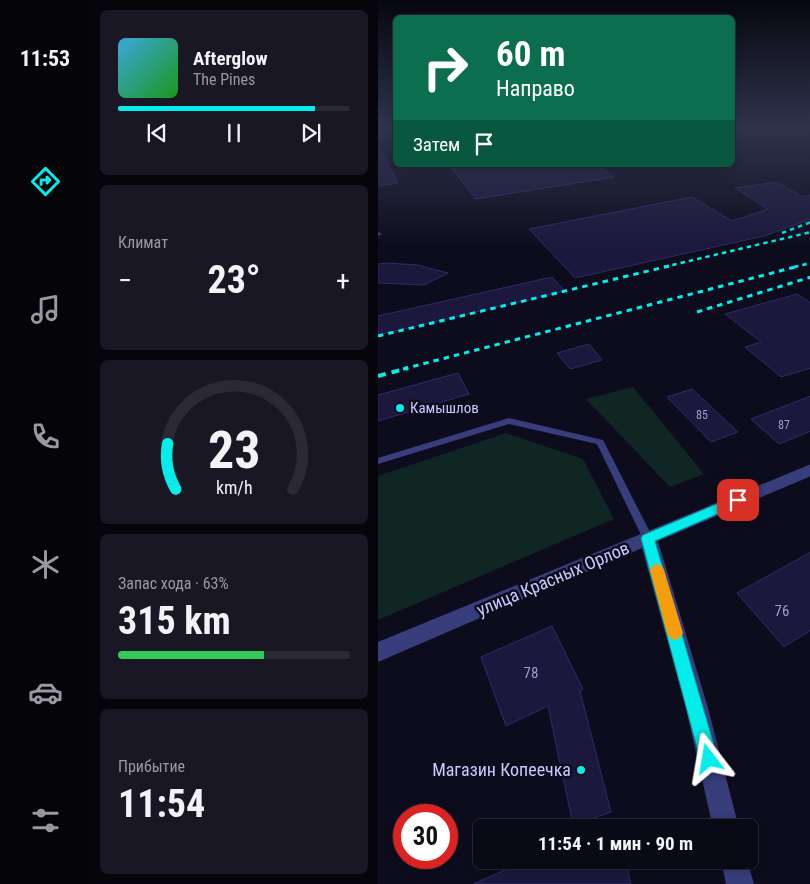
<!DOCTYPE html>
<html lang="ru">
<meta charset="utf-8">
<style>
body{margin:0;font-family:"Roboto Condensed",sans-serif;background:#181723;color:#f1f3f6;height:100vh;display:flex;flex-direction:column;font-size:19px;white-space:nowrap}
*{box-sizing:border-box;margin:0}
p{font-size:16px;color:#999aa1}
.icon{flex:none;width:28px;height:28px;fill:none;stroke:currentColor;stroke-width:2;stroke-linecap:round;stroke-linejoin:round}
.map{position:relative;flex:1;overflow:hidden}
.drawer{display:flex;flex-direction:column;gap:10px;padding:10px;background:#06050c;width:288px}
.drawer>*{flex:none}
.guide{position:absolute;left:15px;top:15px;width:342px;height:152px;border-radius:8px;box-shadow:0 2px 8px #0003,0 0 0 1px #2a2a35;background:#0b6e4f;color:#fff;overflow:hidden}
.speed{position:absolute;left:15px;top:804px;display:flex;gap:10px;font-size:25px;font-weight:700;text-align:center}
.speed>*{display:grid;place-content:center;width:65px;height:65px;border-radius:50%;background:#0a0916;box-shadow:0 2px 8px #0003,0 0 0 1px #2a2a35;line-height:1}
.speed .limit{border:8px solid #d22;background:#fff;color:#111}
.pin{position:absolute;display:grid;place-items:center;width:42px;height:42px;color:#fff;margin:-21px;border-radius:10px;box-shadow:0 2px 8px #0006}
.me{position:absolute;width:55px;margin:-28px;rotate:346deg;stroke-linejoin:round;filter:drop-shadow(0 0 4px #0008)}
.turn{display:flex;align-items:center;gap:18px;height:105px;padding:0 20px;font-size:22px}
.turn .icon{width:65px;height:65px;stroke-width:2.5}
.turn b{display:block;font-size:35px;line-height:42px}
.then{display:flex;align-items:center;height:48px;padding:0 20px;background:#0003;gap:10px;font-size:19px}
.big{font-size:38px;font-weight:700;line-height:1.1}
.drawer .card{flex:1;display:flex;flex-direction:column;justify-content:center;gap:8px;min-width:0;padding:0 18px;border-radius:8px;background:#181723}
.drawer .dial{align-items:center;gap:0}
.dial svg{height:130px;overflow:visible;fill:none;stroke:#2a2a35;stroke-width:7;stroke-linecap:round;text-anchor:middle}
.dial text{fill:#f1f3f6;stroke:none}
.song{display:flex;align-items:center;gap:15px}
.cover{width:60px;height:60px;border-radius:8px;background:linear-gradient(135deg,hsl(200 70% 55%),hsl(120 70% 35%))}
.played{height:5px;border-radius:2px;background:linear-gradient(90deg,#05edea 85%,#2a2a35 85%)}
.keys{display:flex;justify-content:space-around;direction:ltr}
.heat{display:flex;justify-content:space-between;align-items:center;font-size:28px;direction:ltr}
.charge{height:8px;border-radius:4px;background:linear-gradient(90deg,#34c759 63%,#2a2a35 0)}
.trip{position:absolute;left:95px;top:819px;width:285px;height:50px;border-radius:8px;background:#0a0916;box-shadow:0 2px 8px #0003,0 0 0 1px #2a2a35;font-weight:700;line-height:50px;text-align:center}
main{display:flex;flex:1;min-height:0}
.dock{display:flex;flex-direction:column;width:90px;justify-content:space-around;align-items:center;background:#040409;color:#999aa1}
.dock .icon{width:35px;height:35px}
.dock .on{color:#05edea}
.dock b{font-size:22px;color:#f1f3f6}
.map>svg:first-child{display:block}
.green{fill:#0f2623}
.building{fill:#1c183d;stroke:#302b69}
.lines{fill:none;stroke-linecap:round;stroke-linejoin:round}
.lane{fill:#383d7b;fill-rule:evenodd}
.street{fill:#383d7b;fill-rule:evenodd}
.rail-far2{stroke:#05edea;stroke-width:2.5;stroke-dasharray:4.5 4;stroke-linecap:butt}
.rail-far1{stroke:#05edea;stroke-width:3;stroke-dasharray:5.5 5;stroke-linecap:butt}
.rail{stroke:#05edea;stroke-width:4;stroke-dasharray:8 6;stroke-linecap:butt}
.route{fill:#05edea;stroke:#039a98}
.slow{fill:#f59e0b}
.poi-dot{fill:#05edea;stroke:#0d0c1d;stroke-width:2}
.labels{text-anchor:middle;stroke-width:5;stroke-linejoin:round;paint-order:stroke}
.number-label{font-size:12px;fill:#9e9dce}
.poi-label{font-size:15px;fill:#c9c9fe;stroke:#0d0c1d;text-anchor:start}
.near-number-label{font-size:15px;fill:#9e9dce}
.near-street-label{font-size:18px;fill:#c9c9fe;stroke:#0d0c1d}
.near-poi-label{font-size:18px;fill:#c9c9fe;stroke:#0d0c1d;text-anchor:end}
</style>
<main>
<nav class="dock">
<b>11:53</b>
<svg class="icon on" aria-label="directions" viewBox="0 0 24 24"><path d="M12 3l9 9-9 9-9-9zM9 14v-3h6M13 9l2 2-2 2"/></svg>
<svg class="icon" aria-label="music" viewBox="0 0 24 24"><path d="M9 18V5l10-2v13"/><circle cx="6" cy="18" r="3"/><circle cx="16" cy="16" r="3"/></svg>
<svg class="icon" aria-label="phone" viewBox="0 0 24 24"><path d="M5 4h4l2 5-3 2q2 4 5 5l2-3 5 2v4C11 20 4 13 5 4z"/></svg>
<svg class="icon" aria-label="climate" viewBox="0 0 24 24"><path d="M12 3v18M4 7l16 10M4 17L20 7"/></svg>
<svg class="icon" aria-label="car" viewBox="0 0 24 24"><path d="M5 17H2v-5l4-1 3-4h7l3 4 3 1v5h-3M9 17h6M6 11h13"/><circle cx="7" cy="17" r="2"/><circle cx="17" cy="17" r="2"/></svg>
<svg class="icon" aria-label="filters" viewBox="0 0 24 24"><path d="M4 7h16M4 17h16"/><circle cx="9" cy="7" r="2"/><circle cx="15" cy="17" r="2"/></svg>
</nav>
<section class="drawer">
<div class="card">
<div class="song"><i class="cover"></i><div><b>Afterglow</b><p>The Pines</p></div></div>
<div class="played"></div>
<div class="keys"><svg class="icon" aria-label="previous" viewBox="0 0 24 24"><path d="M18 5L8 12l10 7zM5 5v14"/></svg><svg class="icon" aria-label="pause" viewBox="0 0 24 24"><path d="M8 5v14M16 5v14"/></svg><svg class="icon" aria-label="next" viewBox="0 0 24 24"><path d="M6 5l10 7-10 7zM19 5v14"/></svg></div>
</div>
<div class="card"><p>Климат</p>
<div class="heat"><a>−</a><b class="big">23°</b><a>+</a></div>
</div>
<div class="card dial"><svg viewBox="0 0 100 80">
<path d="M14 69A42 42 0 1 1 86 69"/>
<path d="M14 69A42 42 0 0 1 9 41" stroke="#05edea"/>
<text x="50" y="56" font-size="32" font-weight="700">23</text>
<text x="50" y="72" font-size="11">km/h</text>
</svg></div>
<div class="card"><p>Запас хода · 63%</p><b class="big">315 km</b><div class="charge"></div></div>
<div class="card"><p>Прибытие</p><b class="big">11:54</b></div>
</section>
<div class="map">
<svg width="433" height="884" viewBox="0 0 433 884">
<rect width="100%" height="100%" fill="#0d0c1d"/>
<!-- green -->
<g class="green">
<path d="M255,387l71,87 -34,13 -84,-88z"/>
<path d="M128,433l77,26 31,60 -236,101v-144z"/>
</g>
<!-- building -->
<g class="building">
<path d="M0,146l20,37 -20,3z"/>
<path d="M71,165h148l17,12 -138,22z"/>
<path d="M398,182l27,15 8,-2v24l-47,17 -189,42 -46,-49 163,-32 40,24 36,-12 -33,-21z"/>
<path d="M9,263l30,2 31,8 -24,12 -46,-2v-19z"/>
<path d="M174,277l13,14 -187,44v-19z"/>
<path d="M419,294l14,9v65l-30,9 -36,-30 16,-5 -36,-28z"/>
<path d="M211,344l13,16 -32,9 -13,-16z"/>
<path d="M80,373l11,21 -91,27v-26z"/>
<path d="M314,389l46,43 -27,10 -44,-45z"/>
<path d="M433,396v35l-32,13 -28,-25z"/>
<path d="M433,552v78l-27,17 -47,-54z"/>
<path d="M174,626l31,63 -3,2 31,121 -38,13 -25,-119 -42,20 -25,-69z"/>
<path d="M150,860h97l6,24h-158z"/>
</g>
<g class="lines">
<!-- lane -->
<g class="lane">
<path d="M0,232l3,1 1,1 -4,2z"/>
<path d="M131,418l94,22 50,98 -1,3 -4,1 -4,-1 -47,-97 -88,-20 -131,40v-6z"/>
</g>
<!-- street -->
<g class="street">
<path d="M433,464v12l-153,65 50,167 31,120h-26l-27,-120 -44,-160 -264,114v-20z"/>
<path d="M343,860h26l7,24h-28z"/>
</g>
<!-- rail-far2 -->
<g class="rail-far2">
<path d="M404,233l29,-11"/>
<path d="M286,267l147,-35"/>
<path d="M416,267l17,-4"/>
</g>
<!-- rail-far1 -->
<g class="rail-far1">
<path d="M319,312l114,-35"/>
<path d="M0,336l291,-70"/>
<path d="M25,369l396,-103"/>
</g>
<!-- rail -->
<path class="rail" d="M0,376l30,-8"/>
</g>
<!-- sky -->
<linearGradient id="sky" x2="0" y2="1"><stop stop-color="#070710"/><stop offset="0.51" stop-color="#2f344c"/><stop offset="1" stop-color="#2f344c" stop-opacity="0"/></linearGradient>
<rect width="433" height="249" fill="url(#sky)"/>
<!-- route -->
<path class="route" d="M360,495l5,2 2,3 -2,3 -88,38 63,218 -2,7 -7,2 -6,-2 -3,-7 -59,-221 2,-3z"/>
<!-- slow -->
<path class="slow" d="M279,564l5,2 2,4 19,63 -3,5 -5,2 -5,-2 -3,-5 -17,-63 2,-4z"/>
<!-- markers -->
<g class="poi-dot">
<circle cx="22" cy="408" r="5"/>
<circle cx="203" cy="770" r="5"/>
</g>
<g class="labels">
<!-- number labels -->
<g class="number-label">
<text x="324" y="419">85</text>
<text x="406" y="429">87</text>
</g>
<!-- poi labels -->
<g class="poi-label">
<text x="32" y="413">Камышлов</text>
</g>
<!-- near-number labels -->
<g class="near-number-label">
<text x="404" y="616">76</text>
<text x="153" y="678">78</text>
</g>
<!-- near-street labels -->
<g class="near-street-label">
<text transform="translate(175 579) rotate(-23)" y="6">улица Красных Орлов</text>
</g>
<!-- near-poi labels -->
<g class="near-poi-label">
<text x="193" y="776">Магазин Копеечка</text>
</g>
</g>
</svg>
<div class="speed"><div class="limit">30</div></div>
<div class="pin" style="left:360px;top:500px;background:#d93025"><svg class="icon" aria-label="arrive" viewBox="0 0 24 24"><path d="M6 21V4h12l-3 4 3 4H6"/></svg></div>
<svg class="me" style="left:331px;top:759px" viewBox="-20 -20 40 40"><path d="M0-17L14 15 0 8-14 15z" fill="#05edea" stroke="#fff" stroke-width="4"/></svg>
<div class="trip">11:54 · 1 мин · 90 m</div>
<div class="guide">
<div class="turn"><svg class="icon" aria-label="right" viewBox="0 0 24 24"><path d="M7 20v-9h11M14 6l5 5-5 5"/></svg><div><b>60 m</b>Направо</div></div>
<div class="then">Затем<svg class="icon" aria-label="arrive" viewBox="0 0 24 24"><path d="M6 21V4h12l-3 4 3 4H6"/></svg></div>
</div>
</div>
</main>
